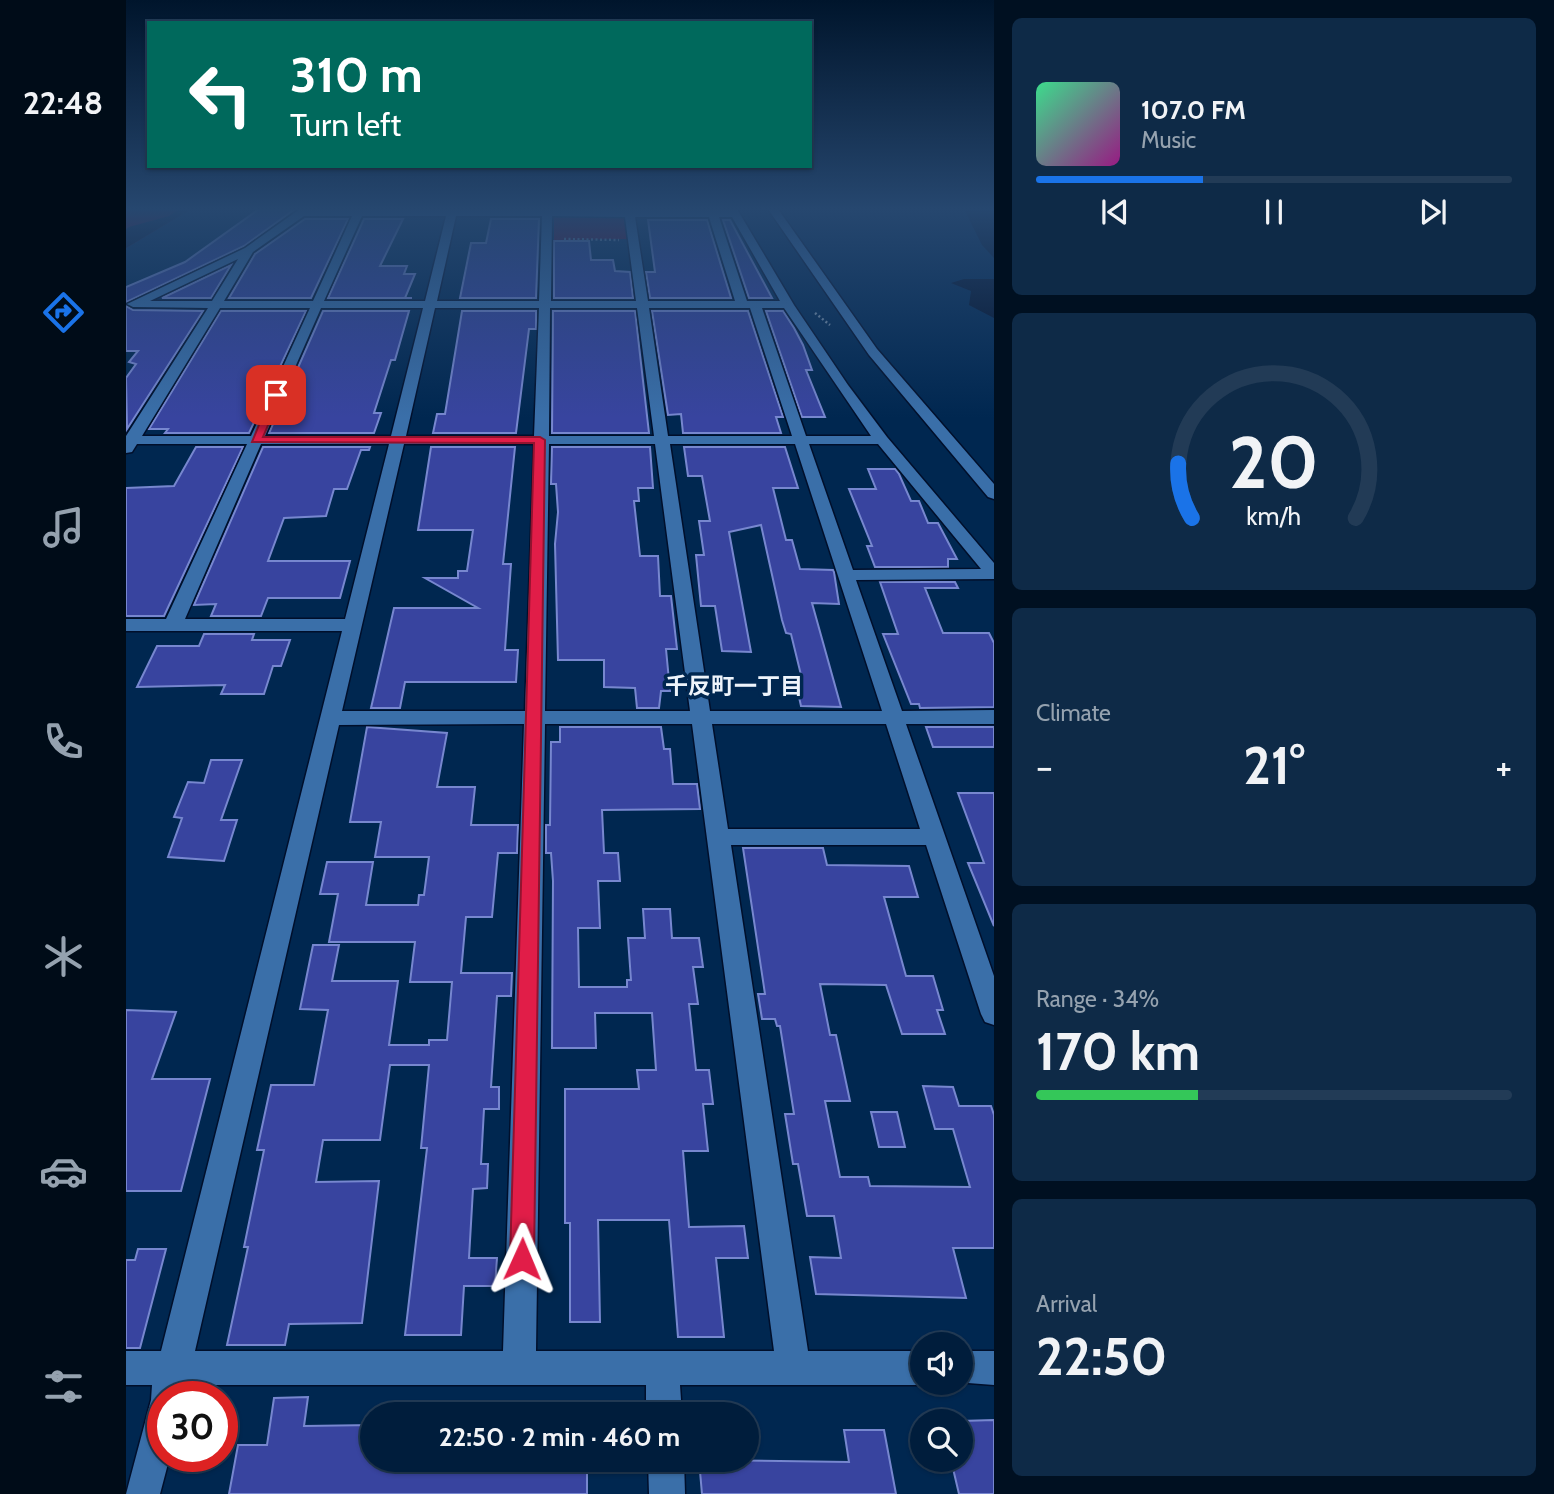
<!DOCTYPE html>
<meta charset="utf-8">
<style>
body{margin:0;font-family:Cabin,"Noto Sans JP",sans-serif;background:#0e2a47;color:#f1f3f6;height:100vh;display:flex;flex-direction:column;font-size:26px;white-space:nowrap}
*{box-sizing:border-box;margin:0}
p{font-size:23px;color:#95a2af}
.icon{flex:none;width:38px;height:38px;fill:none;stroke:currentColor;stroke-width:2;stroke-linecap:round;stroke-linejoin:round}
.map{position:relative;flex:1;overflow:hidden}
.side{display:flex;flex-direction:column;gap:18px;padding:18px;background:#001021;width:560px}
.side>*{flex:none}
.guide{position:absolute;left:21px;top:21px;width:665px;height:147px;border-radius:0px;box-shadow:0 2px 5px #0004,0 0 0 2px #223b56;background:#00695c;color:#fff;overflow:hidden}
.fabs{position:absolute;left:784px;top:1332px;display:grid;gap:14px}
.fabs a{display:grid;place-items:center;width:63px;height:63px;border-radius:50%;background:#001d3c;box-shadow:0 2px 5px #0004,0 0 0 2px #223b56;font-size:35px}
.speed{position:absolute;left:21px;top:1381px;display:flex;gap:14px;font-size:35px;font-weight:700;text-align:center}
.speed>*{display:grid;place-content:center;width:91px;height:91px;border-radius:50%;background:#001d3c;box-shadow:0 2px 5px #0004,0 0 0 2px #223b56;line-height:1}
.speed .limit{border:10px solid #d22;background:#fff;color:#111}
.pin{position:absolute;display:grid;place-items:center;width:60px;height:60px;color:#fff;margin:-30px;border-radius:14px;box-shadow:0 4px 10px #0006}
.me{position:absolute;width:77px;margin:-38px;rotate:1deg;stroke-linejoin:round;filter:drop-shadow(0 0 5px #0008)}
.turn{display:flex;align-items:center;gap:24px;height:147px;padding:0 28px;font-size:32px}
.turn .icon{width:91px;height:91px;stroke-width:2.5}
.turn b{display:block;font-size:49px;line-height:60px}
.big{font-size:52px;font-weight:700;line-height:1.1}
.side .tile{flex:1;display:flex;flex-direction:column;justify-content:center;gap:10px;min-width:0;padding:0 24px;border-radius:10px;background:#0e2a47}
.side .dial{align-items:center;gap:0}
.dial svg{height:182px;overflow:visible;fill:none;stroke:#223b56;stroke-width:7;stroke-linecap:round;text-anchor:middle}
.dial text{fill:#f1f3f6;stroke:none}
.song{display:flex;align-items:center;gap:21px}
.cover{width:84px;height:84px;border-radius:10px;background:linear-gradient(135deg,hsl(150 70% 55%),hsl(310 70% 35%))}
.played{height:7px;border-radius:4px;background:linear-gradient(90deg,#1a73e8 35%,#223b56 35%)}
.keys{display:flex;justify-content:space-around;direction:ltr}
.heat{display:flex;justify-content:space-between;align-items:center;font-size:38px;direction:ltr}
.charge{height:10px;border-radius:5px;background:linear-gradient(90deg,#34c759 34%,#223b56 0)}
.trip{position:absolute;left:234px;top:1402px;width:399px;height:70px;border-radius:35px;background:#001d3c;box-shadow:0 2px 5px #0004,0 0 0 2px #223b56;font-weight:700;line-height:70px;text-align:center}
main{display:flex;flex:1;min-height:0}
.tabs{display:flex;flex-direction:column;width:126px;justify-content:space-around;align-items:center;background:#000c18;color:#95a2af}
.tabs .icon{width:49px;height:49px}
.tabs .current{color:#1a73e8}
.tabs b{font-size:32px;color:#f1f3f6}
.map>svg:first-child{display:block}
.green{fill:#680121}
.water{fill:#000e27}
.building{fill:#38449f;stroke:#7787cf;stroke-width:2}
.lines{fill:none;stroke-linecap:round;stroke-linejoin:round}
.minor-casing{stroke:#000f2b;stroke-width:3}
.path{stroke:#7d93aa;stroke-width:2.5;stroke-dasharray:2 2.5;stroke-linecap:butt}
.minor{fill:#3a6fa9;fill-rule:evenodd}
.route{fill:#e11d48;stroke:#92132f;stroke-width:2}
.labels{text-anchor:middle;stroke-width:7;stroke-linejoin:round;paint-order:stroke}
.neighbourhood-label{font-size:23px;font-weight:bold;fill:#eef4fb;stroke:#002750}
</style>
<main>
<nav class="tabs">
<b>22:48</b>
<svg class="icon current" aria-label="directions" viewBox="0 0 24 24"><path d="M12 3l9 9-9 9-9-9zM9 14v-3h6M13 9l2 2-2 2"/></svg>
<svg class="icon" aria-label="music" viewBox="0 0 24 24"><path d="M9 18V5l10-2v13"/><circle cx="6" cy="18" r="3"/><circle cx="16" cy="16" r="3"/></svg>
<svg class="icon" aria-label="phone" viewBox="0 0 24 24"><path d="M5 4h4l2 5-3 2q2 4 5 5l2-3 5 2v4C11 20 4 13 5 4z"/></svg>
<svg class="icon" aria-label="climate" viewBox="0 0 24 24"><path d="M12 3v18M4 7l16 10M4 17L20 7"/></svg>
<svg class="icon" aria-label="car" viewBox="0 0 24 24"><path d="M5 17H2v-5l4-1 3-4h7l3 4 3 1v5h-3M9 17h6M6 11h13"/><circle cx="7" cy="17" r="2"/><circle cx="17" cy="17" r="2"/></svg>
<svg class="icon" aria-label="filters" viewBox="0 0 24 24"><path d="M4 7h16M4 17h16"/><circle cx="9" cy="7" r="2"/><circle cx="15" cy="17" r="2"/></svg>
</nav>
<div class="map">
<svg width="868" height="1494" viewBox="0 0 868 1494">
<rect width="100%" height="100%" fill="#002750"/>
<!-- green -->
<g class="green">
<path d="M0,209h65l-65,39z"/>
<path d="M428,215h72l6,24 -78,1z"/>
</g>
<!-- water -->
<g class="water">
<path d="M54,209h11l-65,39v-19l3,-2 40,-11z"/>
<path d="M838,209h30v49l-12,-13z"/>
<path d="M838,279h30v39l-25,-13 2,-14 -20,-8z"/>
</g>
<!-- building -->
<g class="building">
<path d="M133,209h36l-51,37 -118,56v-15l59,-25z"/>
<path d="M179,219h43l-37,79h-82l26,-44z"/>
<path d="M238,219h39l-23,47h27l-3,8h11l-10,24h7h-84z"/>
<path d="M365,219h48l-3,79h-76l11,-55h15z"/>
<path d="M522,220h59l24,78h-81l-4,-26h9z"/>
<path d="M597,220h7l42,78h-23z"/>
<path d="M428,241h35l2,19h22l2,11 15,1 3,26h-79z"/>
<path d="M105,265l-20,33h-49z"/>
<path d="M0,306l7,4 70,1 -76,118 -1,-51 10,-14 -7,-2 9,-11h-12z"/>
<path d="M95,311h85l-57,122h-84l3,-4h-19z"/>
<path d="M197,311h86l-14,49h-4l-17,53h7l-7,20h-105z"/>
<path d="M336,311h74v18h-7l-13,104h-83l4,-19h8z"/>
<path d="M427,311h82l14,122h-97z"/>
<path d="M526,311h96l35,106h-7l5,16h-98l-2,-19 -13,1z"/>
<path d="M640,311h17l11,17 9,17 9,25h-6l19,47h-23z"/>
<path d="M70,447h47l-79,169h-38v-128l48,-2z"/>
<path d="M137,447h107l-1,3h-8l-14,39h-13l-8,27 -42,2 -16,43h82l-10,37h-72l-7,18h-50l5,-12 -22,1z"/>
<path d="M305,447h84l-12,117h8l-6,86h13l-2,32h-111l-5,26h-29l23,-100h84l-53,-30h33v-7h9l6,-41h-55z"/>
<path d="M426,447h98l3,41h-15l1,13h-5l6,55h18l2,40h11l6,53h-11l4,42h-9l-2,17h-22l-2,-20 -31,-1v-27h-46l-3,-116 3,-32 -2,-28h-5z"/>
<path d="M558,447h101l13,41h-25l13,52h6l8,29 33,1 1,2 5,32 -27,-1 29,104 -40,-1 -7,-31h7l-10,-41 -5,-1 -4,-13 -21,-95 -32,7 22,120 -29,-1 -7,-45h-14l-5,-51h8l-5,-34h11l-8,-45h-14z"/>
<path d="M742,469h27l4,5 12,27h8l9,22h10l19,36h-9v8h-73l-8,-21h5l-23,-57h27z"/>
<path d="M754,582h75l3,6h-33l18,45h46l5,10v64l-74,1 -1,-4h-8l-28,-70h15z"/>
<path d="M78,634h50l-2,6h38l-9,26h-8l-9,28h-43l4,-9 -88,2 20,-41h42z"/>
<path d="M241,727l80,6 -10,54h38l-4,38h47l-1,28h-19l-6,64h-26l-5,56h51l-1,23h-14l-6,91h8v22h-15l-3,55h7l-1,24 -14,1 -4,69h28l-2,28h-31l-3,49h-56l22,-187h-6l8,-83h-39l-10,75h-57l-7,42 63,-1 -17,142 -73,1 -4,21h-58l21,-98h-4l20,-97h-7l14,-65h43l14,-75 -28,-1 13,-64h26l-7,36h66l-9,64h40v-5h18l5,-58h-42l5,-40h-86l9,-48h-18l7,-32h46l-7,43h52l1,-10h5l5,-38h-54l6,-35h-31z"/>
<path d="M434,727h101l3,22h6l3,35h24l3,25 -98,1 2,43h14l2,28h-22l2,47h-22l1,59h48v-7h4l-3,-42h17l-2,-29h27l2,29h27l4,29h-10l5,37h-9l7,66h13l4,34h-10l5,47h-25l6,76 55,-1 4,32h-32l8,79h-46l-9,-117h-71l2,102h-30v-99h-5v-134h74l-2,-19h19l-4,-57h-57l1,35h-44l1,-167 -2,-28h-5v-28h4l1,-83h9z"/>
<path d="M800,727h68v20h-61z"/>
<path d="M85,760h31l-21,60h16l-13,41 -56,-4 14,-39 -8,-1 14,-35 16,1z"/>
<path d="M832,793h36v133l-26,-63h16z"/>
<path d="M617,848h80l4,17 82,1 9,31h-34l22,79h27l10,34h-6l8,24h-43l-16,-49 -66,-1 10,51h6l14,66h-25l15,76h28l2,9 100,1 -17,-58h-18l-12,-43 30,1 6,19h32l3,9v133h-41l13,50 -150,-4 -6,-37 31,1 -7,-42h-27l-9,-52h-5l-8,-50h9l-14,-88h-3l-2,-7h-13l-4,-25h7z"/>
<path d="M0,1010l50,2 -24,67h58l-29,112h-55z"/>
<path d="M745,1112h26l8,35h-26z"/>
<path d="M12,1249h28l-26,99h-14v-88h9z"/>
<path d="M182,1397l-4,29 69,-1v35h214v34h-358l9,-49h29l7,-47z"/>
<path d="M868,1420v74h-35l-8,-34h10v-39z"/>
<path d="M718,1430h40l12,64h-194l-3,-34 150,2z"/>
</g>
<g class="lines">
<defs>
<g id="minor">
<path d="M174,209h437l57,96 54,80 39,52 107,126v16l-138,1 46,131 92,-1v14h-88l88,252v49l-9,-3 -4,-8 -55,-169h-195l77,506h114v31h6l-6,3h-242l2,29h-36v-29h-459l-3,11h-21v60h7l-10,38h-34l25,-94 1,-15h-26v-34h35l181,-720h-216v-12h40l81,-175h-110l-5,8 -6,1v-17l82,-128 -75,-1 -6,-3 118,-56zM178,216h48l-39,85h-89l29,-49zM236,216h84l-21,85h-101zM330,216h86l-3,85h-102zM426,216l73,1 11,84h-85zM509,217h74l26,84h-87zM593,217h13l48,84h-33zM112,259l-26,42h-62zM94,308h90l-59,128h-109zM195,308h102l-32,128h-126zM309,308h104l-5,128h-128zM424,308h87l17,128h-105zM523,308h101l42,128h-124zM636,308h22l87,128h-65zM135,444h128l-44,175h-160zM278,444h130l-9,267h-183zM423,444h106l35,267h-145zM544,444h125l87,267h-172zM683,444h69l103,125 -128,1zM398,724l-21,627h-308l144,-626zM419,724h147l82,627h-238zM586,724h174l34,105h-192z"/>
<path d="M642,209h10l99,140 117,135v15l-6,-2 -119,-142z"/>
<path d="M835,1351h33v34l-39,-3h6z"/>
<path d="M522,1460h36l1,34h-36z"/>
</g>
</defs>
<!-- minor casing -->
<use href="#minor" class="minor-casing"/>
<!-- path -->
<g class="path">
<path d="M438,239l55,1"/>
<path d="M689,313l15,12"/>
</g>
<!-- minor -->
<use href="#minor" class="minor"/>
</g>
<!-- sky -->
<linearGradient id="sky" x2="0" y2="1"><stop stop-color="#00152c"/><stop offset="0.5" stop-color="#26476f"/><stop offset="1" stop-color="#26476f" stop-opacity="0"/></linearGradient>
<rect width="868" height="418" fill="url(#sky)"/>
<!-- route -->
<path class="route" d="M150,392l5,3 -18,42h277l5,3 -11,819 -4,9 -8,4 -9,-4 -3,-9 24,-816 -282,-1 19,-47z"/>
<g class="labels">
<!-- neighbourhood labels -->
<g class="neighbourhood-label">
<text x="608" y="694">千反町一丁目</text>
</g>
</g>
</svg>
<div class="fabs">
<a><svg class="icon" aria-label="sound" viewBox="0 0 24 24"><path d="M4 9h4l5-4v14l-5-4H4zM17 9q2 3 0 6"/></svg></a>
<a><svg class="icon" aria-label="search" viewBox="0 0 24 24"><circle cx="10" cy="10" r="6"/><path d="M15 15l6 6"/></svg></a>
</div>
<div class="speed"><div class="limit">30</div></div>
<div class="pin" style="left:150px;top:395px;background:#d93025"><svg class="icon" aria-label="arrive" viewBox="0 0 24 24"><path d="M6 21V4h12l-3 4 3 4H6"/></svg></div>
<svg class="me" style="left:396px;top:1259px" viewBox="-20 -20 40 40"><path d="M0-17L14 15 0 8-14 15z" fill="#e11d48" stroke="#fff" stroke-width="4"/></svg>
<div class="trip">22:50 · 2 min · 460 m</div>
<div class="guide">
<div class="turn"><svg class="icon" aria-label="left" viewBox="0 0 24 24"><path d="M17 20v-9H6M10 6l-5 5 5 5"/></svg><div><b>310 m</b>Turn left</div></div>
</div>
</div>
<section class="side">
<div class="tile">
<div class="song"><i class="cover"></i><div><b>107.0 FM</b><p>Music</p></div></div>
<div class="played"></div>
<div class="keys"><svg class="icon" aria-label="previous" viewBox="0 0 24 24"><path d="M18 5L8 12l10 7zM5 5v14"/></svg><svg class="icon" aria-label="pause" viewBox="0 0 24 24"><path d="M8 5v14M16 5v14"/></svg><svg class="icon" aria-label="next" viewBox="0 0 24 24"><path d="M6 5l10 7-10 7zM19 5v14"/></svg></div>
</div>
<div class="tile dial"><svg viewBox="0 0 100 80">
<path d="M14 69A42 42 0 1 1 86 69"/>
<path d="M14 69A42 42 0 0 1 8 45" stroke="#1a73e8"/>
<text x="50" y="56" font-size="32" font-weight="700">20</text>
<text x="50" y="72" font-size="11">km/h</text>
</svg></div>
<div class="tile"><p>Climate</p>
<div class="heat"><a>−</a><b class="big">21°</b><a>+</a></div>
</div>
<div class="tile"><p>Range · 34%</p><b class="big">170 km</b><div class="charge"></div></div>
<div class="tile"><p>Arrival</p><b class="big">22:50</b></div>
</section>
</main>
